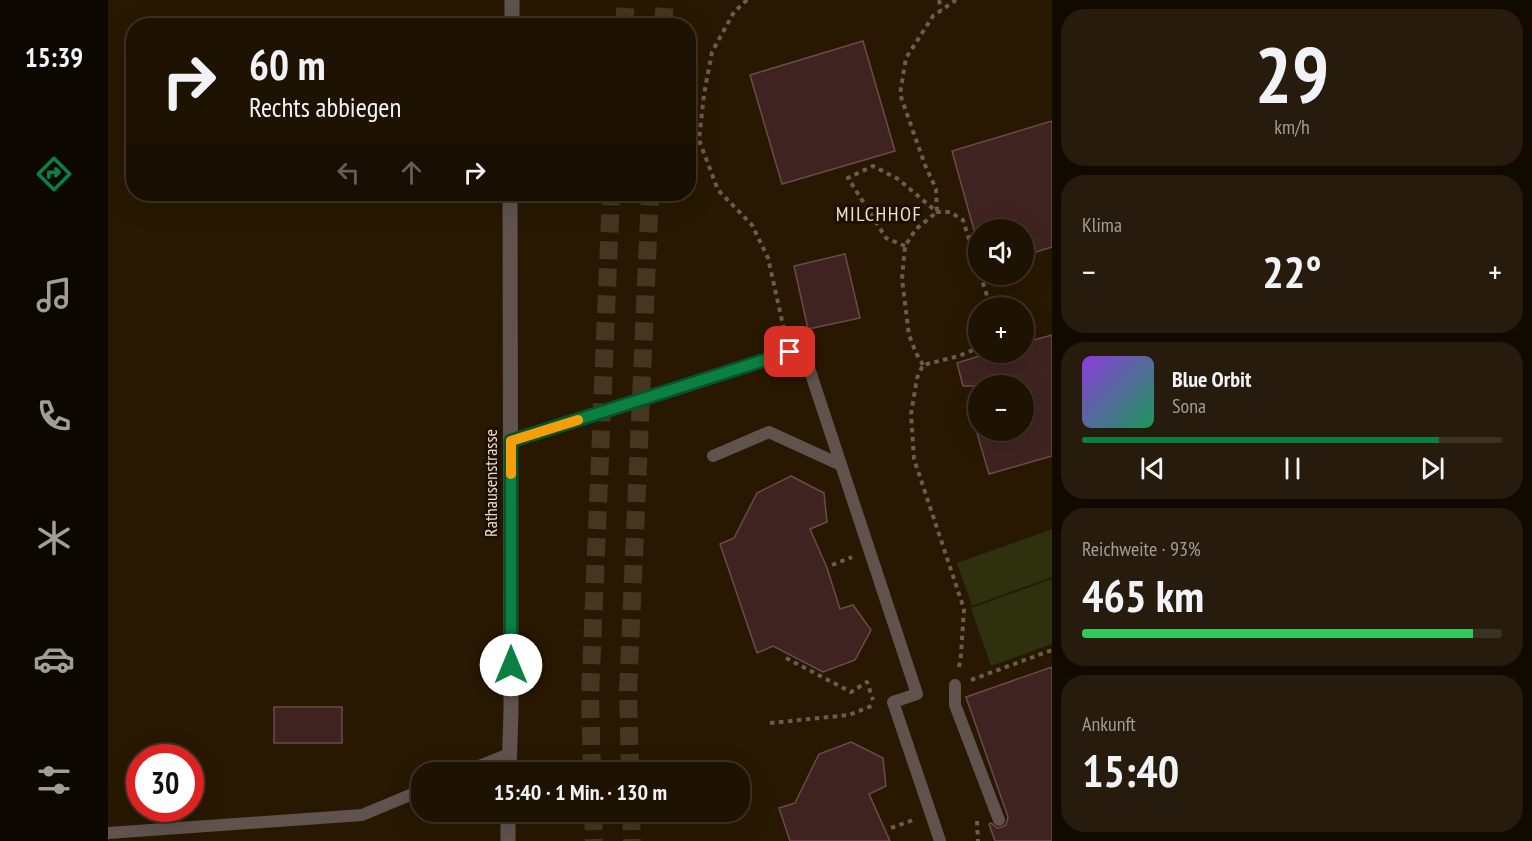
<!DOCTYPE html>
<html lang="de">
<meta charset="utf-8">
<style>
body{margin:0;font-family:"PT Sans Narrow",sans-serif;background:#261b0c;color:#f1f3f6;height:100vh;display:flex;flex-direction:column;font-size:22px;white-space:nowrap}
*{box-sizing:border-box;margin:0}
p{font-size:20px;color:#a19e99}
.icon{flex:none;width:33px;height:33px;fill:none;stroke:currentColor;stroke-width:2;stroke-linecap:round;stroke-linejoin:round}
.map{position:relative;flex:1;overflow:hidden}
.side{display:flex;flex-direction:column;gap:9px;padding:9px;background:#100a01;width:480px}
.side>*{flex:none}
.guide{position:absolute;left:18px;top:18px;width:570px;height:183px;border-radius:24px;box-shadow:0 6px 24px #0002,0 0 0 2px #3c3224;background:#1e1202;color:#f1f3f6;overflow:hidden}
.tools{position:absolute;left:860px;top:219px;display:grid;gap:12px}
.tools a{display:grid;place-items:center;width:66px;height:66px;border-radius:50%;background:#1e1202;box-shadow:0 6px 24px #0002,0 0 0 2px #3c3224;font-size:30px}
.speed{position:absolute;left:18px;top:744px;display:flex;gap:12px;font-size:30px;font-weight:700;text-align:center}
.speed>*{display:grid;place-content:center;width:78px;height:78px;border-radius:50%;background:#1e1202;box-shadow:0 6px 24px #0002,0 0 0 2px #3c3224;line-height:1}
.speed .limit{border:9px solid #d22;background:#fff;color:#111}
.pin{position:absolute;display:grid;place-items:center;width:51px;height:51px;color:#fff;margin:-26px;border-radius:12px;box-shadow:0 3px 9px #0006}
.me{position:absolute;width:66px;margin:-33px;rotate:0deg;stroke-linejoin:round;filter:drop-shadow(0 0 4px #0008)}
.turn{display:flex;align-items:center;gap:21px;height:126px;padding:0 24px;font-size:27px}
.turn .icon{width:78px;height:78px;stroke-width:2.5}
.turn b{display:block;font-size:42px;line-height:51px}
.lanes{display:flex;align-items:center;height:57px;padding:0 24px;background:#0003;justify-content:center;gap:30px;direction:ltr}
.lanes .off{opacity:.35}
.big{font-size:45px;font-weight:600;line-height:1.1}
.side .card{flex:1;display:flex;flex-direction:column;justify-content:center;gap:9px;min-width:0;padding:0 21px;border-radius:24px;background:#261b0c}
.side .dial{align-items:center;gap:0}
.dial b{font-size:78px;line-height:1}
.song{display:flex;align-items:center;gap:18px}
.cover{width:72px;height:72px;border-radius:9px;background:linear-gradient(135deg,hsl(270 70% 55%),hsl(150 70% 35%))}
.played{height:6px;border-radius:3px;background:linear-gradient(90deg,#0b8043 85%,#3c3224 85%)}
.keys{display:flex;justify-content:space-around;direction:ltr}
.heat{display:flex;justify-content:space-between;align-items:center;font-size:33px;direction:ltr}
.charge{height:9px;border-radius:4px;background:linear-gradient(90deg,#34c759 93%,#3c3224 0)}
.trip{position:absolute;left:303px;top:762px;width:339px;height:60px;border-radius:24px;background:#1e1202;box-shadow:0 6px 24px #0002,0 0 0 2px #3c3224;font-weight:600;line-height:60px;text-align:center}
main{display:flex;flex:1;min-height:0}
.dock{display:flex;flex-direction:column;width:108px;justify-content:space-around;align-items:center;background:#0c0701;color:#a19e99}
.dock .icon{width:42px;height:42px}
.dock .selected{color:#0b8043}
.dock b{font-size:27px;color:#f1f3f6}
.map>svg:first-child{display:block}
.green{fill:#2d310d}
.building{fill:#3f2321;stroke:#6b4b49;stroke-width:1.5}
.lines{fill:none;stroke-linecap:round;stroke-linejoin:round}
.motorway-tunnel{stroke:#453621;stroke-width:18;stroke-dasharray:18 9;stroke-linecap:butt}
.path{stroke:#6b5d4a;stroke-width:4;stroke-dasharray:4.5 4.5;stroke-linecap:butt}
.service{stroke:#60534e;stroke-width:12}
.minor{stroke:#60534e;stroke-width:15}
.route-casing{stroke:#07532c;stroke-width:15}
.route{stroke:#0b8043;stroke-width:10}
.slow{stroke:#f59e0b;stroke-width:10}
.labels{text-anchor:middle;stroke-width:6;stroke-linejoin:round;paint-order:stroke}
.street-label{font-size:18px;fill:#eadfd2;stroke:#1e0f00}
.neighbourhood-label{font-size:20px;letter-spacing:1.5px;fill:#eadfd2;stroke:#1e0f00}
</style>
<main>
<nav class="dock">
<b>15:39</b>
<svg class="icon selected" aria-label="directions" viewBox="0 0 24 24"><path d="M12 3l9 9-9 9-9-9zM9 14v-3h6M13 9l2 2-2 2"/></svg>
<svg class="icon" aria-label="music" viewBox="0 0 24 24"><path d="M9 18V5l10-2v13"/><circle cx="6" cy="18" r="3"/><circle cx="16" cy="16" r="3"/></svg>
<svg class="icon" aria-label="phone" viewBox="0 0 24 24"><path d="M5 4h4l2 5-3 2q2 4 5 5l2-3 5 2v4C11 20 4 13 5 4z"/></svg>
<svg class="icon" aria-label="climate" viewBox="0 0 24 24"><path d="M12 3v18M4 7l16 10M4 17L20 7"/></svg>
<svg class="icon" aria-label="car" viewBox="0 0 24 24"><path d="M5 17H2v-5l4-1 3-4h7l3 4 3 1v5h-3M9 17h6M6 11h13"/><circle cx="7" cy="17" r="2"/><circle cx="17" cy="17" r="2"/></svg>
<svg class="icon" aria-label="filters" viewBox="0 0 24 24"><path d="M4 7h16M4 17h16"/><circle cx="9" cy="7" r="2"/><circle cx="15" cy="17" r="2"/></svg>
</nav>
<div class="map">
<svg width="944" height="841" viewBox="0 0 944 841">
<rect width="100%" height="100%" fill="#281802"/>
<!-- green -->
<g class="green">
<path d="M944,529v48l-80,29 -15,-43z"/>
<path d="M944,579v65l-61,22 -20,-58z"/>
</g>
<!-- building -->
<g class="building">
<path d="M755,41l32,110 -113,33 -32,-109z"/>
<path d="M944,121v126l-29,9v-26h-49l-22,-79z"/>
<path d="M737,254l15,64 -52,11 -14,-63z"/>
<path d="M944,335v121l-63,18 -13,-44h47v-44h-60l-6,-23 35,-11h31v-9z"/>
<path d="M683,476l33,17 3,29 -17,7 17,39 13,41 13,-4 18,25 -16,30 -32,12 -50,-26 -16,7 -37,-109 14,-6 23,-45z"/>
<path d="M944,667v174h-57l-6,-17 2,-1 6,5 5,-1 4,-2 2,-8 -42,-120z"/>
<rect x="166" y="707" width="68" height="36"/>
<path d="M743,742l32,16 3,28 -17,8 21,47h-100l-11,-33 16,-5 24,-49z"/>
</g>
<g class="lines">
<!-- motorway-tunnel -->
<g class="motorway-tunnel">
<path d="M516,26l2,-26"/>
<path d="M555,26l2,-26"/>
<path d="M484,772l-2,-76 21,-502"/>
<path d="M522,772l-2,-81 22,-497"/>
<path d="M485,812l1,29"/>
<path d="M523,812l1,29"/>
</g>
<!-- path -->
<g class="path">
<path d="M639,0l-13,12 -22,40 -8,42 -5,46 19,50 34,35 16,33 17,76"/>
<path d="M831,0l2,10"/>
<path d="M797,246l-19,-8 -38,-60 25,-12 25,13 39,33h13l13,8 15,47"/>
<path d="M872,274l11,34"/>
<path d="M815,365l-7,-12 -7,-18 -7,-56 3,-33 11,-17 21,-17 -1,-23 -11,-24 -25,-71 6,-36 27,-42 23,-16"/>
<path d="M724,565l20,-8"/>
<path d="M678,658l65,34 16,-10 6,18"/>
<path d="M851,667l2,-12 3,-46 -50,-150 -3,-45 6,-36 6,-13 36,-9 19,-8"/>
<path d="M863,680l81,-30"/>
<path d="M662,723l79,-8 25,-10"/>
<path d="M869,821l1,20"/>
<path d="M783,828l22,-8"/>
</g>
<!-- service -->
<g class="service">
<path d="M403,441l279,-89 17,10 110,332 -24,8 47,139"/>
<path d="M605,456l56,-24 72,33"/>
<path d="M847,685v20l44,115"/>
<path d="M356,772l45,-18"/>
<path d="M0,833l254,-18 60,-25"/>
</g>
<!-- minor -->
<g class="minor">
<path d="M404,26v-26"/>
<path d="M401,772l2,-62 -1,-516"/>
<path d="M400,841v-29"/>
</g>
</g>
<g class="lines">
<defs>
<path id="route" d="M403,665v-224l279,-89"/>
</defs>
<!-- route casing -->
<use href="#route" class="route-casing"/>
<!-- route -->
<use href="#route" class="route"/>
<!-- slow -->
<path class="slow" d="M403,474v-33l67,-21"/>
</g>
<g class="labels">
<!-- street labels -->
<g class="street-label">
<text transform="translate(383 483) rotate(-90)" y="6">Rathausenstrasse</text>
</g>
<!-- neighbourhood labels -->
<g class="neighbourhood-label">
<text x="771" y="221">MILCHHOF</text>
</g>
</g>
</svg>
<div class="tools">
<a><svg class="icon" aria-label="sound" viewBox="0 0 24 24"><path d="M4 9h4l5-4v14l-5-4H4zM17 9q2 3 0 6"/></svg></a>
<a>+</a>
<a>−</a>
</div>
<div class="speed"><div class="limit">30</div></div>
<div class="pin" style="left:682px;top:352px;background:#d93025"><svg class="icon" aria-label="arrive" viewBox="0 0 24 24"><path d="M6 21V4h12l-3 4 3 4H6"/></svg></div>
<svg class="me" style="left:403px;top:665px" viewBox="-20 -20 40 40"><circle r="19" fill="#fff"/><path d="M0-13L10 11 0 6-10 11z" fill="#0b8043"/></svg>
<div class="trip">15:40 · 1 Min. · 130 m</div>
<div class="guide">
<div class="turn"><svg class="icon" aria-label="right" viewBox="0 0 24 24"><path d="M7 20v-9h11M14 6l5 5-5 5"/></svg><div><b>60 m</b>Rechts abbiegen</div></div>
<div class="lanes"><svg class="icon off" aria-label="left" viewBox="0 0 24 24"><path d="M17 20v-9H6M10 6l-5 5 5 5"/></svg><svg class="icon off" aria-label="ahead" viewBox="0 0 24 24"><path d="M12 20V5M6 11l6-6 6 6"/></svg><svg class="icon" aria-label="right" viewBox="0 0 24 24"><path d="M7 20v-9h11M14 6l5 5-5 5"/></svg></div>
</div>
</div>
<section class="side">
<div class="card dial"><b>29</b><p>km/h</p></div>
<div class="card"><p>Klima</p>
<div class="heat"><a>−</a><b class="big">22°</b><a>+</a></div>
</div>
<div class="card">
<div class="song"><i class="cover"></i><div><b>Blue Orbit</b><p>Sona</p></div></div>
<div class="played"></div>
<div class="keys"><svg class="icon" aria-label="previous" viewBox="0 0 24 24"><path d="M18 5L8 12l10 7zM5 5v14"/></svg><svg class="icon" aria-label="pause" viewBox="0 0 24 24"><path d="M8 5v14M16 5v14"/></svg><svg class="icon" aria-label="next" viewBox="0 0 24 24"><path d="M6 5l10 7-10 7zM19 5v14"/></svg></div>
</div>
<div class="card"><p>Reichweite · 93%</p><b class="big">465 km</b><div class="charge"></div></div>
<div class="card"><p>Ankunft</p><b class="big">15:40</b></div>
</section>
</main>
